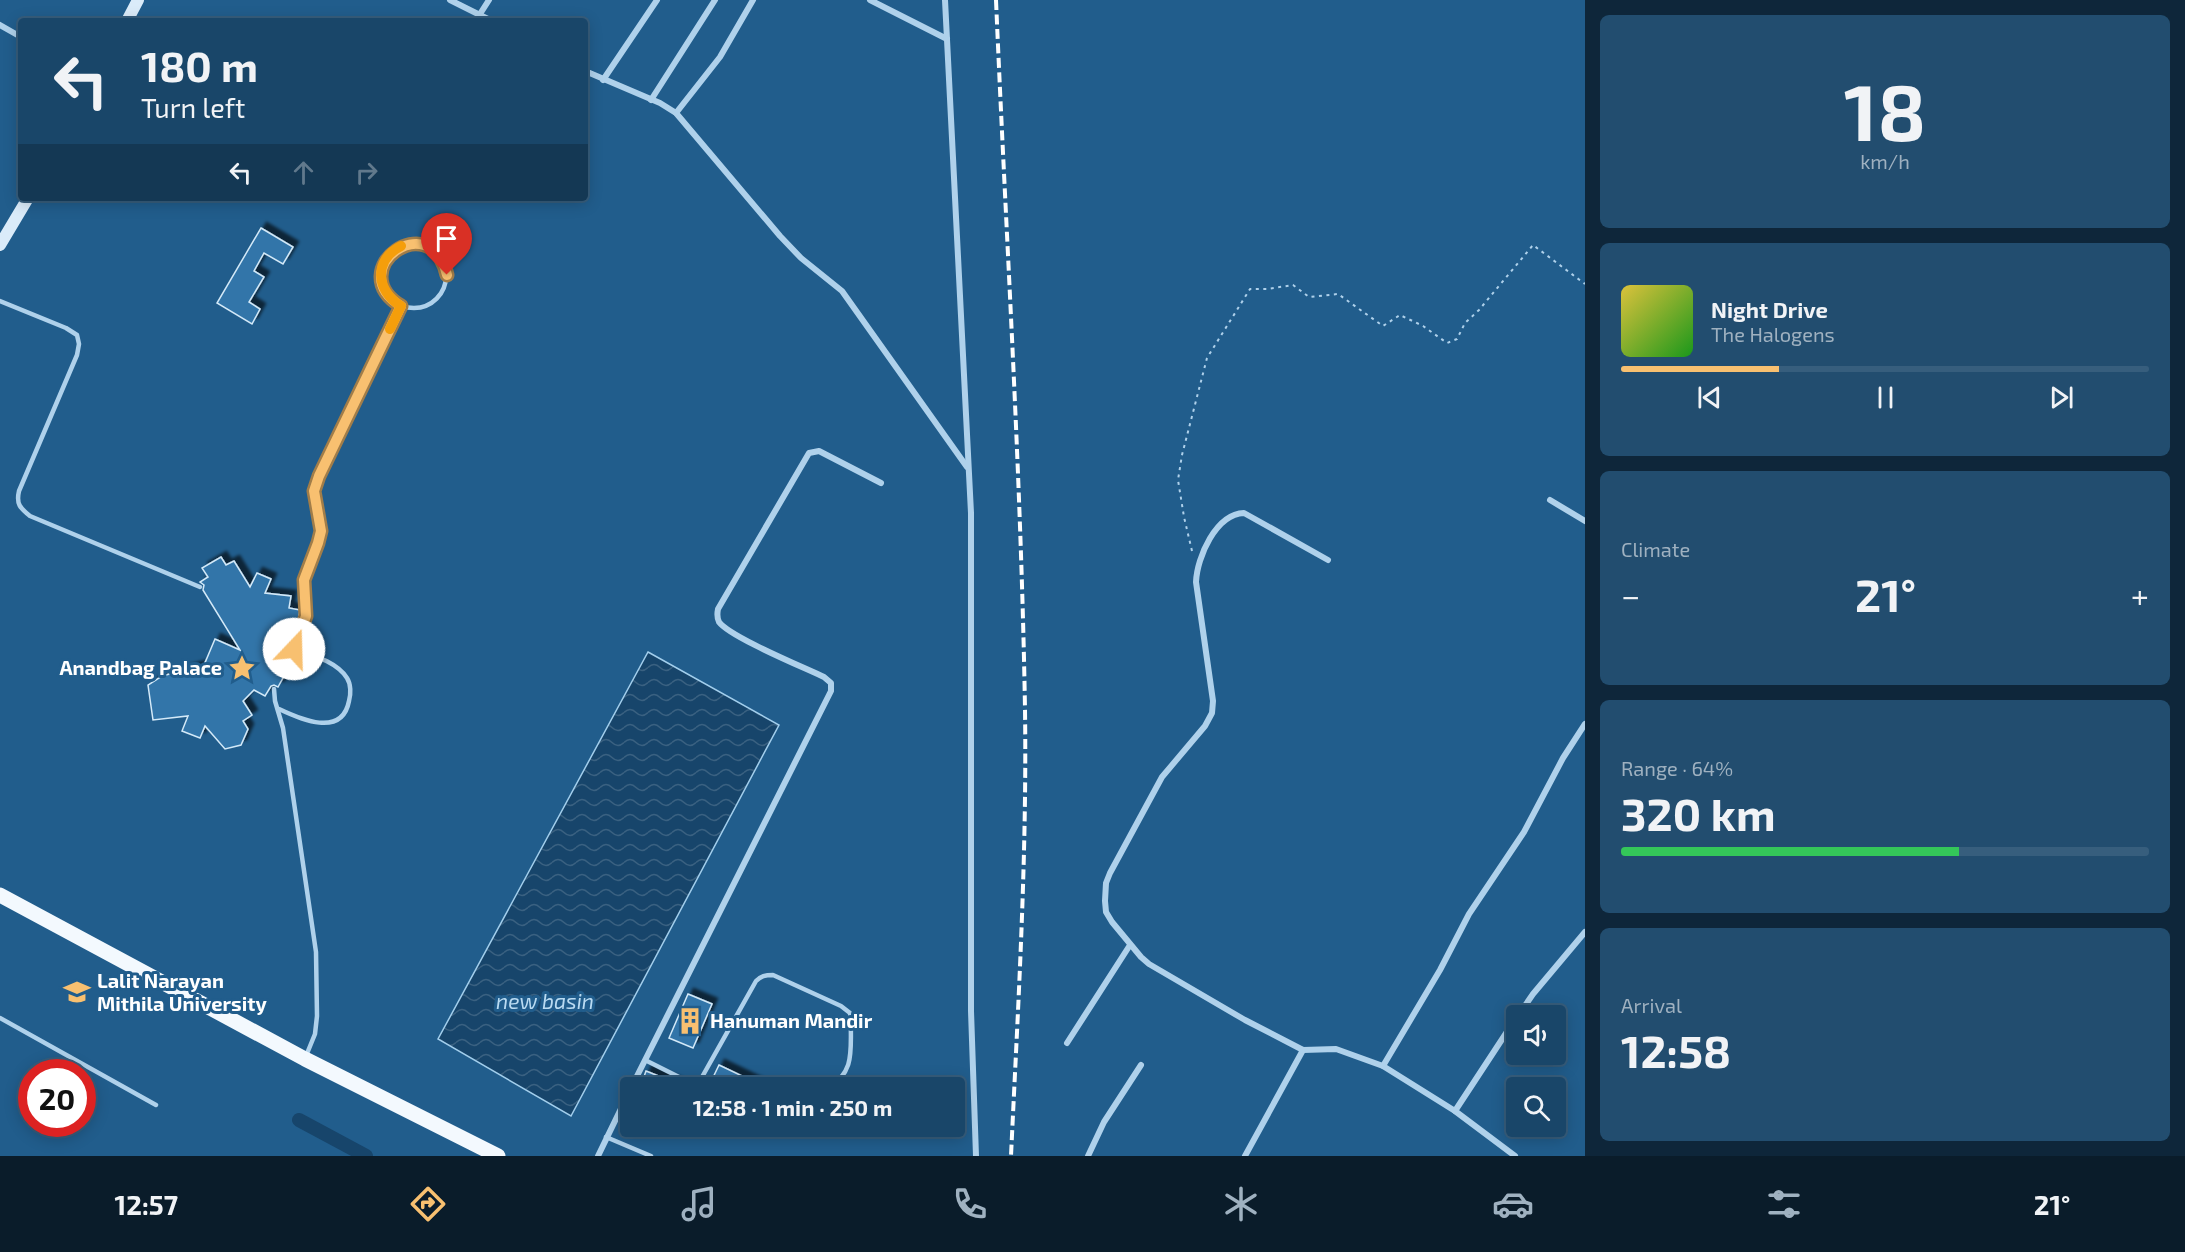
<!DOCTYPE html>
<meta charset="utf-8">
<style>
body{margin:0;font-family:"Exo 2",sans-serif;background:#224d6f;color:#f1f3f6;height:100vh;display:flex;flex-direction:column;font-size:22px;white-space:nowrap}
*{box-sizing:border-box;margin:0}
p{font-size:20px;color:#9fb1c0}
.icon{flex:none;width:33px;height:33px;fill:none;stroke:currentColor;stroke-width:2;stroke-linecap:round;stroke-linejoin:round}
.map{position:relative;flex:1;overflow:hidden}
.side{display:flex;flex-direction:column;gap:15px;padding:15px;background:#0e263a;width:600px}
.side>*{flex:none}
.guide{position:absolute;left:18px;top:18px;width:570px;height:183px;border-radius:6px;box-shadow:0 3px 15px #0003,0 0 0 2px #375e7d;background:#194669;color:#f1f3f6;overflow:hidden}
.fabs{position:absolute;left:1506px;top:1005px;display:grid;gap:12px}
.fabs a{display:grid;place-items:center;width:60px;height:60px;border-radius:6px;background:#194669;box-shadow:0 3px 15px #0003,0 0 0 2px #375e7d;font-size:30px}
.speed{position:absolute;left:18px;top:1059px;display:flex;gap:12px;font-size:30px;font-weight:700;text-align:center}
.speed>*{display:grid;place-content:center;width:78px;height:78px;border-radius:50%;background:#194669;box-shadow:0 3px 15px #0003,0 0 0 2px #375e7d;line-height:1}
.speed .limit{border:9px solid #d22;background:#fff;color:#111}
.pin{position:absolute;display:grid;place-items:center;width:51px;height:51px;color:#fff;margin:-62px -26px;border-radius:50% 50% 50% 0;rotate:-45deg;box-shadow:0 0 6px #0007}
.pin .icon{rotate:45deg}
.me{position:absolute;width:66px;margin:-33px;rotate:21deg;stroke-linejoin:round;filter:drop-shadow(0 0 4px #0008)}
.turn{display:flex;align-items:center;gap:21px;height:126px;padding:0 24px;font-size:27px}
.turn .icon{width:78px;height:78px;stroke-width:2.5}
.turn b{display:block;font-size:42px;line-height:51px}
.lanes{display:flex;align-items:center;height:57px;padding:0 24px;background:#0003;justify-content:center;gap:30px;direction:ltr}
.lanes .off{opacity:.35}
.big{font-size:45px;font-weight:700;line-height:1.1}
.side .card{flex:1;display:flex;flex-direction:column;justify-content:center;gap:9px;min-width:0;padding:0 21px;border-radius:9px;background:#224d6f}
.side .dial{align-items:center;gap:0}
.dial b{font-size:78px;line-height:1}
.song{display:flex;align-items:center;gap:18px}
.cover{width:72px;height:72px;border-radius:9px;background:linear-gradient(135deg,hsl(50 70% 55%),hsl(120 70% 35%))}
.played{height:6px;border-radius:3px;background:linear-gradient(90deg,#f8c070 30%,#375e7d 30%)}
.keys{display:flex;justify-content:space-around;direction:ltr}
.heat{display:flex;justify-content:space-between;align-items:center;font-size:33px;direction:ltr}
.charge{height:9px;border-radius:4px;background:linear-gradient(90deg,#34c759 64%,#375e7d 0)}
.trip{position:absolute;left:620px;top:1077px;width:345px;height:60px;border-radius:6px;background:#194669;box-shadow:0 3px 15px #0003,0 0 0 2px #375e7d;font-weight:700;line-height:60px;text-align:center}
.tabs{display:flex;height:96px;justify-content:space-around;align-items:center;background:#0a1c2a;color:#9fb1c0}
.tabs .icon{width:42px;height:42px}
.tabs .selected{color:#f8c070}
.tabs b{font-size:27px;color:#f1f3f6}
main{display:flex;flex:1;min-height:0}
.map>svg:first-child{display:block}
.water{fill:url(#water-waves);stroke:#a2ceec;stroke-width:1.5}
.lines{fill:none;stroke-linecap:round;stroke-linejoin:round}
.canal{stroke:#17456b;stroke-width:14}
.building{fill:#3175a9;stroke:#d3e9f8;stroke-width:1.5;filter:url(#shadow)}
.path{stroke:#afd1eb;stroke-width:2;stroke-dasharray:3 4.5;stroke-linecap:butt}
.service{stroke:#afd1eb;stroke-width:4.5}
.minor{stroke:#afd1eb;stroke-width:6}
.secondary{stroke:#daebf9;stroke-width:12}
.primary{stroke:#f3f9fe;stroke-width:15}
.rail{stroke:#fff;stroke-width:4;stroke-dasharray:10 4.5;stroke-linecap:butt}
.route-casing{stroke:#a17d49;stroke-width:15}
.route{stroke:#f8c070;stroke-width:10}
.slow{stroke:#f59e0b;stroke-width:10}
.labels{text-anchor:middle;stroke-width:6;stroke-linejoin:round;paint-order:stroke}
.poi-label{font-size:20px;font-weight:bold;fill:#fff;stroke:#215d8c;text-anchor:start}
.water-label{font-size:21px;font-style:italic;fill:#badbf2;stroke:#215d8c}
</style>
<main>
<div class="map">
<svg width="1585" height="1156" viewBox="0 0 1585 1156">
<defs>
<pattern id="water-waves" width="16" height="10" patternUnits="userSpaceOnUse" patternTransform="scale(1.5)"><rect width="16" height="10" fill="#17456b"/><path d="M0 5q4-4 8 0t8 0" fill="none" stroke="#3a6181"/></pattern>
<filter id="shadow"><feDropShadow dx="5.5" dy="-5.5" stdDeviation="1.5" flood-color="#0009"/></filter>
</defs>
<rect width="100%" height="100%" fill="#215d8c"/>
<!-- water -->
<path class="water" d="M648,652l131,73 -208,391 -133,-77z"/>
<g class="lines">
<!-- canal -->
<path class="canal" d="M299,1120l67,36"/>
</g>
<!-- building -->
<g class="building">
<path d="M261,228l32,19 -10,17 -19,-11 -10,18 10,6 -15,25 11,7 -8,15 -35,-21z"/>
<path d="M221,557l5,8 8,-4 16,26 7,-14 14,6 -6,14 26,3 -2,12 11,2 -3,17 -6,16 -18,2 -3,15 8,4 -2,5 2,1v4l6,2 -6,11 -4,-2 -3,1 -6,10 -11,-6 -11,11 9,14 -9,6 5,8 -7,16 -16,4 -20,-23 -5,12 -18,-7 6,-15 -35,4 -5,-35 14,-9 42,-11 11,-26 25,11 -37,-60 1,-5 -4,-3 8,-5 -6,-9z"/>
<path d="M688,994l24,10 -19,44 -24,-10z"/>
<path d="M719,1065l48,23h-59z"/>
<path d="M646,1071l40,16v1h-46z"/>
</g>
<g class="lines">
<!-- path -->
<path class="path" d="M1192,551l-8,-34 -6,-37 4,-25 25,-97 43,-69h17l26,-4 16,12 29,-3 45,32 17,-11 23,11 24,17 10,-4 8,-16 14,-13 54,-65 52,39"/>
<!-- service -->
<g class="service">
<circle cx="414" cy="276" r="32"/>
<path d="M0,301l66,27 11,7 2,9 -2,11 -58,136c-3,13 1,17 11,25l170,71"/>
<path d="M282,672l12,-23 12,-33 -2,-36 14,-37 3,-12 -1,-15 -6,-25 5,-15 82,-170"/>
<path d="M274,689l1,12 8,27 33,224 1,64 -2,18 -9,22"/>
<path d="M279,709c21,10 63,29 70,-8 2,-7 2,-17 -2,-23 -11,-17 -36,-23 -53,-29"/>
<path d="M0,1018l156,87"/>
<path d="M645,1060l56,28"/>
<path d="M697,1086l59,-105c5,-5 9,-6 17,-6l68,31 9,7 1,8c-1,28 5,51 -23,67"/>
<path d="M606,1137l45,19"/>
</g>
<!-- minor -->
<g class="minor">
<path d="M450,0l42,21"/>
<path d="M870,0l77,39"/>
<path d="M945,0l26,513v498l5,145"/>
<path d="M480,14l9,-14"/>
<path d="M0,25l21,12"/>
<path d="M585,71l75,32 16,10 104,123 21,22 41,33 125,176"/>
<path d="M603,80l54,-80"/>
<path d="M651,100l64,-100"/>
<path d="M676,113l44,-56 33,-57"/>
<path d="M1550,500l35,21"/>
<path d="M1328,560l-84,-47c-28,1 -47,44 -48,69l17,119 -1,12 -7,13 -43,51 -52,96 -4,10 -1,18 1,11 6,10 29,35 8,7 96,56 58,30 33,-1 47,17 72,45 60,45"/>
<path d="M1518,1016l15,-22 52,-62"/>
<path d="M1067,1043l63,-98"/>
<path d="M1383,1066l57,-96 29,-56 55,-82 39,-74 22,-34"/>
<path d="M631,1088l200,-397v-8l-7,-6c-21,-10 -94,-40 -105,-55 -2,-4 -2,-8 -1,-13l91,-156 10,-2 62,32"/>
<path d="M1455,1111l61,-93"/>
<path d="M598,1156l32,-66"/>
<path d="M1088,1156l16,-34 37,-57"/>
<path d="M1245,1156l58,-106"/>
</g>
<!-- secondary -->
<g class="secondary">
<path d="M127,21l11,-21"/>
<path d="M0,245l28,-47"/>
</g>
<!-- primary -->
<path class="primary" d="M0,895l305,164 193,97"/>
<!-- rail -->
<path class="rail" d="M996,0c10,236 25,472 29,709 2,149 -7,298 -14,447"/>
</g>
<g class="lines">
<defs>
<path id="route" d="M294,649l12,-33 -2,-36 14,-37 3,-12 -7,-40 5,-15 82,-170c-59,-36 30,-101 46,-31"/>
</defs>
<!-- route casing -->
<use href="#route" class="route-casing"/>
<!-- route -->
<use href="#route" class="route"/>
<!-- slow -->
<path class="slow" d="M390,329l11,-23c-25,-15 -28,-46 0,-60"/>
</g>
<!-- icons -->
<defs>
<symbol id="sight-bare" viewBox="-9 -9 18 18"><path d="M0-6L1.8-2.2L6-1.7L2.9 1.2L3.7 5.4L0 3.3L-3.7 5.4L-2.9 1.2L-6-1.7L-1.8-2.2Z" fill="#f8c070" stroke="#215d8c" stroke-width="2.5" paint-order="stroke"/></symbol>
<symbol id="university-bare" viewBox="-9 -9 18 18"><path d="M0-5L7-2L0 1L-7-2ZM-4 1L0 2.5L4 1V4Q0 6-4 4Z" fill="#f8c070" stroke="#215d8c" stroke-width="2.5" paint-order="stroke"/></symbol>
<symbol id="building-bare" viewBox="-9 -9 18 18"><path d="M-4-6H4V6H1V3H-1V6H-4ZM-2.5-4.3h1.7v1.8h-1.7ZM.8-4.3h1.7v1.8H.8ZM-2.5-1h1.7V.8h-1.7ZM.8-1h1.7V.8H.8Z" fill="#f8c070" stroke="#215d8c" stroke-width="2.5" paint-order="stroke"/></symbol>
</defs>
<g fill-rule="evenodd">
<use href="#sight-bare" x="223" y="649" width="38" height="38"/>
<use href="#university-bare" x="58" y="973" width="38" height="38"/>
<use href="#building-bare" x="671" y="1002" width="38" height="38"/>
</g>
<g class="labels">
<!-- poi labels -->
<g class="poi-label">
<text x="222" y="675" text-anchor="end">Anandbag Palace</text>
<text x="97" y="988">Lalit Narayan<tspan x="97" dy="23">Mithila University</tspan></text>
<text x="710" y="1028">Hanuman Mandir</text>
</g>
<!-- water labels -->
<g class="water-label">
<text x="545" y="1009">new basin</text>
</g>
</g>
</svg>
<div class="fabs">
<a><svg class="icon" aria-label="sound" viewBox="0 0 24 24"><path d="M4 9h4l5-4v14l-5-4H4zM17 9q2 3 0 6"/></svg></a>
<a><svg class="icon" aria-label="search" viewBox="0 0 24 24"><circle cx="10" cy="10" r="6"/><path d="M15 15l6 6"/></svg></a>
</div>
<div class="speed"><div class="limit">20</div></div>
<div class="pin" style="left:447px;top:275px;background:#d93025"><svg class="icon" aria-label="arrive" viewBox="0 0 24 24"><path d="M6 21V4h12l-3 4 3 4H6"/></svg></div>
<svg class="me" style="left:294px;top:649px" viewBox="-20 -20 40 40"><circle r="19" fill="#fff"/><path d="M0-13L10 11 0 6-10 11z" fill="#f8c070"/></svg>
<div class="trip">12:58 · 1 min · 250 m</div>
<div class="guide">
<div class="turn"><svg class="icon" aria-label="left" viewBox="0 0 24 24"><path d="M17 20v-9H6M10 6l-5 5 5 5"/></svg><div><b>180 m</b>Turn left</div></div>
<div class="lanes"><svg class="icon" aria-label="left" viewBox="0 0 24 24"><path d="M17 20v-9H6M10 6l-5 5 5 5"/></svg><svg class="icon off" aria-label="ahead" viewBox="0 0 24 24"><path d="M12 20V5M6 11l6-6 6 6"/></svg><svg class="icon off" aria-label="right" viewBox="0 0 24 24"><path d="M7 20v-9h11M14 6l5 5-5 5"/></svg></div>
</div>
</div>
<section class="side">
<div class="card dial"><b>18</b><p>km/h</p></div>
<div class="card">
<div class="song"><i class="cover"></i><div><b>Night Drive</b><p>The Halogens</p></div></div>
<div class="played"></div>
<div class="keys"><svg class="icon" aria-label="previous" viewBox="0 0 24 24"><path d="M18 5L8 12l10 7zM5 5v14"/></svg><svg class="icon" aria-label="pause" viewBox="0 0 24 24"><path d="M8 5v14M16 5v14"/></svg><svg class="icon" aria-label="next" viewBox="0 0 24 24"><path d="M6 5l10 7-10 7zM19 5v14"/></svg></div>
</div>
<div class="card"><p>Climate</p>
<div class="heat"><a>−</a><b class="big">21°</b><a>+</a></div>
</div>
<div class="card"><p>Range · 64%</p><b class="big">320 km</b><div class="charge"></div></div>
<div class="card"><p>Arrival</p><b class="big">12:58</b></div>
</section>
</main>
<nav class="tabs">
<b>12:57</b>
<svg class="icon selected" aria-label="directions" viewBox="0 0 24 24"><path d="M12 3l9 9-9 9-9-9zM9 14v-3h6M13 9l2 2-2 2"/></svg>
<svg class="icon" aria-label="music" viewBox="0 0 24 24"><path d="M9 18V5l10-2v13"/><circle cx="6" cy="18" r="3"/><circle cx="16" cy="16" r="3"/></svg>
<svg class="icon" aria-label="phone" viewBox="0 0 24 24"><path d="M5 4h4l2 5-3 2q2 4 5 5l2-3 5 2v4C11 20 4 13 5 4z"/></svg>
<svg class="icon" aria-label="climate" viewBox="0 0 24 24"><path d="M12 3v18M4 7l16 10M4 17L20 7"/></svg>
<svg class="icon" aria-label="car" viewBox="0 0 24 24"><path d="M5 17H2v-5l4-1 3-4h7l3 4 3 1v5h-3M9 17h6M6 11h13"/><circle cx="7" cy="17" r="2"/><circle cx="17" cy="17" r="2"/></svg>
<svg class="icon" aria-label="filters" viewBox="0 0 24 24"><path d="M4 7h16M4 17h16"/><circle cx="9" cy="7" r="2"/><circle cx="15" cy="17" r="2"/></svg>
<b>21°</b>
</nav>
